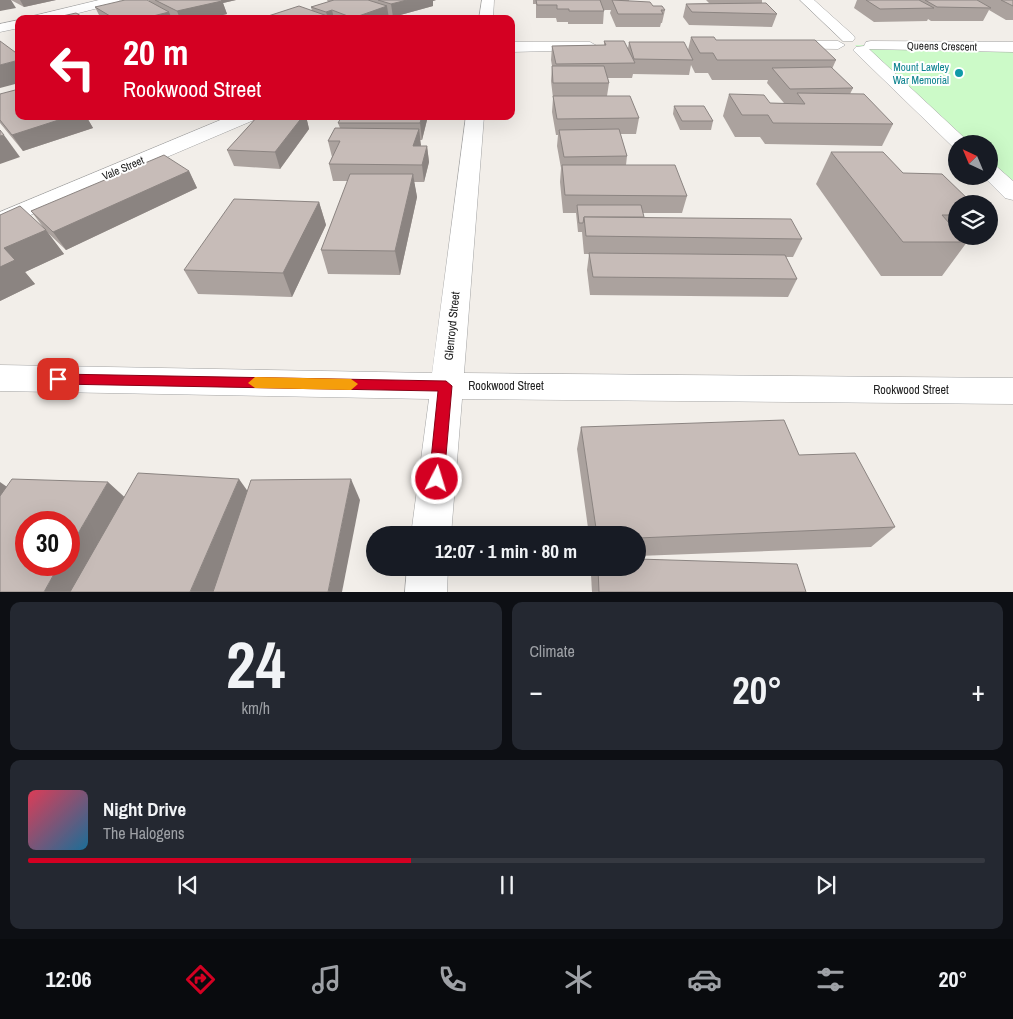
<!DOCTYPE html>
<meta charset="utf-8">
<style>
body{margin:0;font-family:"Archivo Narrow",sans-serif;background:#242831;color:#f1f3f6;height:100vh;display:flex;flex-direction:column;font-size:19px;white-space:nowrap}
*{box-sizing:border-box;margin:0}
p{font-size:16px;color:#9ea1a6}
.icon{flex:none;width:28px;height:28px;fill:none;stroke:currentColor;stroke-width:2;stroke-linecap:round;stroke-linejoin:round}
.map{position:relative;height:592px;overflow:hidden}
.sheet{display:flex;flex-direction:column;gap:10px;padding:10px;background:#0d0f14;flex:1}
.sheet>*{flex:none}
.banner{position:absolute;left:15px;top:15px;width:500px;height:105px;border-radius:10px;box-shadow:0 5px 20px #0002;background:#d40022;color:#fff;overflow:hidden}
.needle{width:32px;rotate:316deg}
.fabs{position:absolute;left:948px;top:135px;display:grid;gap:10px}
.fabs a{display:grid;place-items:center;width:50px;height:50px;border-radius:50%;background:#171b24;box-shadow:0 5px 20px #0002;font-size:25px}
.speed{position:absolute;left:15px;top:511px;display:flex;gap:10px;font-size:25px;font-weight:700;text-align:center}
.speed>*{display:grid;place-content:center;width:65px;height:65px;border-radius:50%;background:#171b24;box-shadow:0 5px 20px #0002;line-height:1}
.speed .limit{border:8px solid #d22;background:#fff;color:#111}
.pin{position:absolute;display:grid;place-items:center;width:42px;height:42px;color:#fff;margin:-21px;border-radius:10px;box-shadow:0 2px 8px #0006}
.me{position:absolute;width:55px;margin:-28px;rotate:5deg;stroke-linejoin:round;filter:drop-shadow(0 0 4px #0008)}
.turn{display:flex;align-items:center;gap:18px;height:105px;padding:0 25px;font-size:22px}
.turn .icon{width:65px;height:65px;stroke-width:2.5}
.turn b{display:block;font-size:35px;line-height:42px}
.big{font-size:38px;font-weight:800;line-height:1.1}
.sheet .tile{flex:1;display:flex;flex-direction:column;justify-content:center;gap:8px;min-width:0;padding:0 18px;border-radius:10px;background:#242831}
.sheet .dial{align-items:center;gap:0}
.dial b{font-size:65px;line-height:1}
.song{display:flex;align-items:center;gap:15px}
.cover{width:60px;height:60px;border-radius:8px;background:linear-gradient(135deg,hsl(350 70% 55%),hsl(200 70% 35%))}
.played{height:5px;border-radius:2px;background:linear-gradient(90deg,#d40022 40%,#363941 40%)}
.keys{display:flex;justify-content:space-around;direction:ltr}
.heat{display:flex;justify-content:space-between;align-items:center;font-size:28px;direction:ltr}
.sheet .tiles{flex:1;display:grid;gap:10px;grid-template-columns:1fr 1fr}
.tile:last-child{grid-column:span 2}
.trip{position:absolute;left:366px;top:526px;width:280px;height:50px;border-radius:25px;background:#171b24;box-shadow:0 5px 20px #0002;font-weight:800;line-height:50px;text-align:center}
.tabs{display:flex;height:80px;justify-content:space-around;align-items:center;background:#090b0e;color:#9ea1a6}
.tabs .icon{width:35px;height:35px}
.tabs .selected{color:#d40022}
.tabs b{font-size:22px;color:#f1f3f6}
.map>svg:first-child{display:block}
.park{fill:#ccfac8}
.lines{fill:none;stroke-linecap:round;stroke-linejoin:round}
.minor-casing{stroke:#a3a3a3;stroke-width:1}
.minor{fill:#fff;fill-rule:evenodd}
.wall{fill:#aba29e}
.shaded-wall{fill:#8b8481}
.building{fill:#c7bcb8;stroke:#8b8481}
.route{fill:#d40022;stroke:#8a0016}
.slow{fill:#f59e0b}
.culture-dot{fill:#0f9aa8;stroke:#fff;stroke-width:2}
.labels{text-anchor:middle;stroke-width:4;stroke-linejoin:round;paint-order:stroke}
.far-street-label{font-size:11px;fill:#222;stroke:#fff}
.far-culture-label{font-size:11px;fill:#0d838f;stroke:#fff;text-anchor:end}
.street-label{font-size:12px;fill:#222;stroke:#fff}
</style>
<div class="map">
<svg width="1013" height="592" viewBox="0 0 1013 592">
<rect width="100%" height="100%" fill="#f2eee9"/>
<!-- park -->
<path class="park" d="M855,45l158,2v146l-24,-22v-27h-29z"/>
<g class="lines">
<defs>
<g id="minor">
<path d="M99,0h21l-2,3 -63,16h-24l2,-3z"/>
<path d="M482,0h12l-1,19h-14z"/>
<path d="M800,0h14l39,35 2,3 -2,3h-10z"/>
<path d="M19,20v8l-19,4v-8z"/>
<path d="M783,41h55l7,4 -7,4 -60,-1 -2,-3z"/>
<path d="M871,41l142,1v10l-144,-3 102,95h-15v5l-2,-1 -101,-98 3,-3 8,-1 2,-4z"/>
<path d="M511,42h79l7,4 -7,4 -79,2z"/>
<path d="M230,116h26l-2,4 -254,108v-16z"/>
<path d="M466,116h18l-20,257 549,5v26l-551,-5 -11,136h-40l18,-136 -429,-8v-26l432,8z"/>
<path d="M989,164l7,2 17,15v19l-8,-2 -22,-22h6z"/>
<path d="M407,568h41l-1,24h-42z"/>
</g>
</defs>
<!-- minor casing -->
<use href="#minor" class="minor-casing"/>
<!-- minor -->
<use href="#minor" class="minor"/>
</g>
<!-- wall -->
<g class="wall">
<path d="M11,0h45l-32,7z"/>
<path d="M149,0h87l-13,3 4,11 -21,5h-105l-6,-12 54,-6z"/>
<path d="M327,0h109l-3,1v5l-40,11 -4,-1v3h-130l53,-8 -1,-4 17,-5z"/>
<path d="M533,0h96v1l24,5 12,4 -3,13h-1l-1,4h-44l-6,-14 1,-3h-7l-1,14h-35v-2h-11l-1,-4h-20v-14h-3z"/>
<path d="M706,0h56v3l15,11 -5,13 -83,-2 -6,-8 3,-13 23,-1z"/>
<path d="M857,0h156v20h-7l-17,-10 -6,11h-52l-3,-2 -1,2 -53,1 -20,-14z"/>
<path d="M691,37l25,3 120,20 -4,9 21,19 -3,6 43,30 -11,22 -117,-2 -5,-7h-25l-12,-21 6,-22 41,9h14l-17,-20 1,-3h-56l-4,-7h-13l-4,-8 -2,10 -56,-1 -1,4h-24l1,5 -2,13 32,22 -3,16h-16l7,22 -1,9 61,31 -5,17h-39l1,4 158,22 -9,18h-7l11,22 -9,18 -198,-2 -3,-25 2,-16h-5l-2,-22h-4l-2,-19h-13l-3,-31 1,-14 -4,-22 1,-11h-2l-4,-23 1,-14 -2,-17 1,-15 -1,-6 1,-14 52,-1v-4l24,7 1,-6 59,8z"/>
<path d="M0,94l19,22h67l7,12 -70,23 -23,-28z"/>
<path d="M674,106l39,15 -2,9h-31l-7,-16z"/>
<path d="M258,116h48l3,13 -29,40 -46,-3 -7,-16z"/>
<path d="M428,116l-6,24h-2v6h7l2,16 -5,20h-10l3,15 -17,78 -72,-1 -7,-24 27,-69h-15l-4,-17 3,-7 -4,-16 12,-13 -2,-5z"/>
<path d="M831,152l72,21 53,31v32h12l-3,4 2,2 -25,34h-61l-65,-92z"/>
<path d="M189,171l8,17 -131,62 -19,-18 17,22 -39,18 10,12 -35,17v-86l43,12 -12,-16z"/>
<path d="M319,202l7,23 -34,72 -94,-3 -14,-24z"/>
<path d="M581,427l218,28 96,72 -24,20 -233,9v-21h-49l-12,-86z"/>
<path d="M594,568h44l168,24h-214l-1,-17z"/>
</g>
<!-- shaded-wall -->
<g class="shaded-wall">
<path d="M0,0h11l5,8 -16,3z"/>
<path d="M20,0h36l-32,7z"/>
<path d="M214,0h22l-13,3 4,11 -21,5h-26l-3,-8z"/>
<path d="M407,0h29l-3,1v5l-40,11 -2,-13z"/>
<path d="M387,6l2,13h-36v-1z"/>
<path d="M332,10l2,9h-6l-2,-7z"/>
<path d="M169,12l3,7h-31z"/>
<path d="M19,60v23l-19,5v-23z"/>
<path d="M71,116h15l7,12 -70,23 -11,-16z"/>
<path d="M303,116h3l3,13 -29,40 -5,-17z"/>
<path d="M422,116h6l-6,24 -2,-17z"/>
<path d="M419,129l2,16 -5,17 -3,-16z"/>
<path d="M4,135l16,22 -20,7v-28z"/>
<path d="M427,146l2,16 -5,20 -2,-17z"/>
<path d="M189,171l8,17 -131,62 -13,-18z"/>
<path d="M413,174l4,23 -17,78 -5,-24z"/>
<path d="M319,202l7,23 -34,72 -9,-24z"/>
<path d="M46,230l18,24 -39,18 10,12 -35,17v-34l4,-19z"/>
<path d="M239,479l15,21 -36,92h-28z"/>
<path d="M351,479l9,21 -18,92h-14z"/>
<path d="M0,482l13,9 -13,19z"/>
<path d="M108,482l23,21 -48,89h-39l15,-27h10v-16z"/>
</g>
<!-- building -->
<g class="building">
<path d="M125,0h22l22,12 -28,7h-26l-20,-12z"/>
<path d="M155,0h66l1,1 -45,10z"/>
<path d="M334,0h34l19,6 -34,12 -21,-8 -6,2 -15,-5z"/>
<path d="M378,0h29l-16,4z"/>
<path d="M536,0h64l4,11h-35v-2h-12v-4h-20z"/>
<path d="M612,0l38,2 3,4h9l3,4h-4l2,4h-45z"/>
<path d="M866,0h53l15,8 -54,1z"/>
<path d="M925,0h52l14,8 -54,-1z"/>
<path d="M1001,0h12v6z"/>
<path d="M766,3l11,11 -85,-2 -6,-8z"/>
<path d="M299,6l37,13h-77z"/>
<path d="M76,13l10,6h-37z"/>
<path d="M691,37h23l2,3h99l21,20h-119l-4,-7h-13z"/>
<path d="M0,41l19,14v5l-19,5z"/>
<path d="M604,41h20l11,22 -79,1 -4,-18 54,-1z"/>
<path d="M629,42h55l9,18 -59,-1z"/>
<path d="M552,66h52l5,17h-56z"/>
<path d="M831,67l22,21 -63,1 -18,-21z"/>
<path d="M19,89v27h52l-59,19 -12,-15v-26z"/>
<path d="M797,93l67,1 29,30 -120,-1 -5,-8h-26l-13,-21 35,1 6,8 35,1z"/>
<path d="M553,96h77l9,22 -82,1z"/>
<path d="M674,106h30l9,15h-31z"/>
<path d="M258,116h45l-28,36 -48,-2z"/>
<path d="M342,116h80l-2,7h-82z"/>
<path d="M335,128l84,1 -6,17h14l-5,19 -93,-1 11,-23h-12z"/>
<path d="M619,129l8,27 -63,1 -5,-27z"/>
<path d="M0,130l4,5 -4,1z"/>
<path d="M831,152h52l20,21 39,1 31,30h-17v11h-14l14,16v5h6l5,6h-64z"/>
<path d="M164,155l25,16 -136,61 -22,-21z"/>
<path d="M562,165h113l12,31 -122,-1z"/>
<path d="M350,174h63l-18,77 -74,-1z"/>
<path d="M234,199l85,3 -36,71 -99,-3z"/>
<path d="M577,205h64l3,12h-60l-1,6h-4z"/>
<path d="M20,206l26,24 -42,18 11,12 -15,7v-52z"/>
<path d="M584,217l207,2 11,20 -216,-3z"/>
<path d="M589,253l196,2 12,24 -204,-2z"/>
<path d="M784,420l15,35 56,-2 40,74 -257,11v-3h-41l-16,-108z"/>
<path d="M138,473l101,6 -49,113h-120z"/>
<path d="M12,479l96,3 -39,67v-27h-43v43h33l-15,27h-44v-96z"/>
<path d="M351,479l-23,113h-115l38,-112z"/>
<path d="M638,559l159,5 9,28h-207l-1,-24h40z"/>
</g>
<!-- route -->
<path class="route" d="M58,374l388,7 6,5 -8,93 -2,5 -5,2 -6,-2 -2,-5 9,-88 -380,-7 -6,-5z"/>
<!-- slow -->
<path class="slow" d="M255,377l96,2 7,5 -7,6 -96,-2 -7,-5z"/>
<!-- markers -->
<circle class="culture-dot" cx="959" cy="73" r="5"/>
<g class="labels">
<!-- far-street labels -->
<g class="far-street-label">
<text transform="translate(942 46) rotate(1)" y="4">Queens Crescent</text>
<text transform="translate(123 168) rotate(-23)" y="4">Vale Street</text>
</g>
<!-- far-culture labels -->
<g class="far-culture-label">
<text x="949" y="71">Mount Lawley<tspan x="949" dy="13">War Memorial</tspan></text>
</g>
<!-- street labels -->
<g class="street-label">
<text transform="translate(452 326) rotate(-84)" y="4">Glenroyd Street</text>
<text x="506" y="390">Rookwood Street</text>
<text x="911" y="394">Rookwood Street</text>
</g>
</g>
</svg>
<div class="fabs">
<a><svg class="needle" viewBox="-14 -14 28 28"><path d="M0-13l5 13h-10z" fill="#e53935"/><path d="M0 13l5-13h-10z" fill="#9ea1a6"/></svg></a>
<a><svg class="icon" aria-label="layers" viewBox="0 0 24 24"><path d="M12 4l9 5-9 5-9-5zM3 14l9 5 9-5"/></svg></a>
</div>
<div class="speed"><div class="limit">30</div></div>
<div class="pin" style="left:58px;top:379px;background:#d93025"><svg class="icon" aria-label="arrive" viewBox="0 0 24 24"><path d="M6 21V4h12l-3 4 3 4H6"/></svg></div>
<svg class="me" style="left:437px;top:479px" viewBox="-20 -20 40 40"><circle r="17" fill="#d40022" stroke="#fff" stroke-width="3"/><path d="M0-11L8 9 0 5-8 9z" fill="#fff"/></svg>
<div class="trip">12:07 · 1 min · 80 m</div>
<div class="banner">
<div class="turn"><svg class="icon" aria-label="left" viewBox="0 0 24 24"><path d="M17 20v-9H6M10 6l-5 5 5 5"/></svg><div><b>20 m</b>Rookwood Street</div></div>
</div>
</div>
<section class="sheet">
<div class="tiles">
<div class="tile dial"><b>24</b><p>km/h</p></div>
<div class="tile"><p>Climate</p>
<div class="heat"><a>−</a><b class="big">20°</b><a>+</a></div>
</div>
<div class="tile">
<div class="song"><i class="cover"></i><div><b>Night Drive</b><p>The Halogens</p></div></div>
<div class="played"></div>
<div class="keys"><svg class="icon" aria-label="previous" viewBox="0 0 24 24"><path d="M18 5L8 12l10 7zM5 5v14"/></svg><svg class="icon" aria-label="pause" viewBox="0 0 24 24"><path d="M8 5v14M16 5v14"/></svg><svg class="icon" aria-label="next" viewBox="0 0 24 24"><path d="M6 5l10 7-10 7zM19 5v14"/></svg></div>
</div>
</div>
</section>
<nav class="tabs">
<b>12:06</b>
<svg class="icon selected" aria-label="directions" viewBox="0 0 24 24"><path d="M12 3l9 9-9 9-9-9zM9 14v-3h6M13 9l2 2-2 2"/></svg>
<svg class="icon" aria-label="music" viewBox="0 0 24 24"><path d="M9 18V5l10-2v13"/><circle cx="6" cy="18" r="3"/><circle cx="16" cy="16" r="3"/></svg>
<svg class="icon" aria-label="phone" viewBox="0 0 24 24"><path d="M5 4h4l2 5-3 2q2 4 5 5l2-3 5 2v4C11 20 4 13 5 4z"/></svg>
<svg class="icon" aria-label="climate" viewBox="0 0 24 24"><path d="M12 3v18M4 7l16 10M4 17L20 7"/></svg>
<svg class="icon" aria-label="car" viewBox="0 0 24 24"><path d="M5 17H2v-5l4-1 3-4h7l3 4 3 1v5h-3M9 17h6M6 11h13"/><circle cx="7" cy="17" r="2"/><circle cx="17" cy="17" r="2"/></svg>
<svg class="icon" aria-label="filters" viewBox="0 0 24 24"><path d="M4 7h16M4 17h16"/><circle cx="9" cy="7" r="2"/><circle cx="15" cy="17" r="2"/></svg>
<b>20°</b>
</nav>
